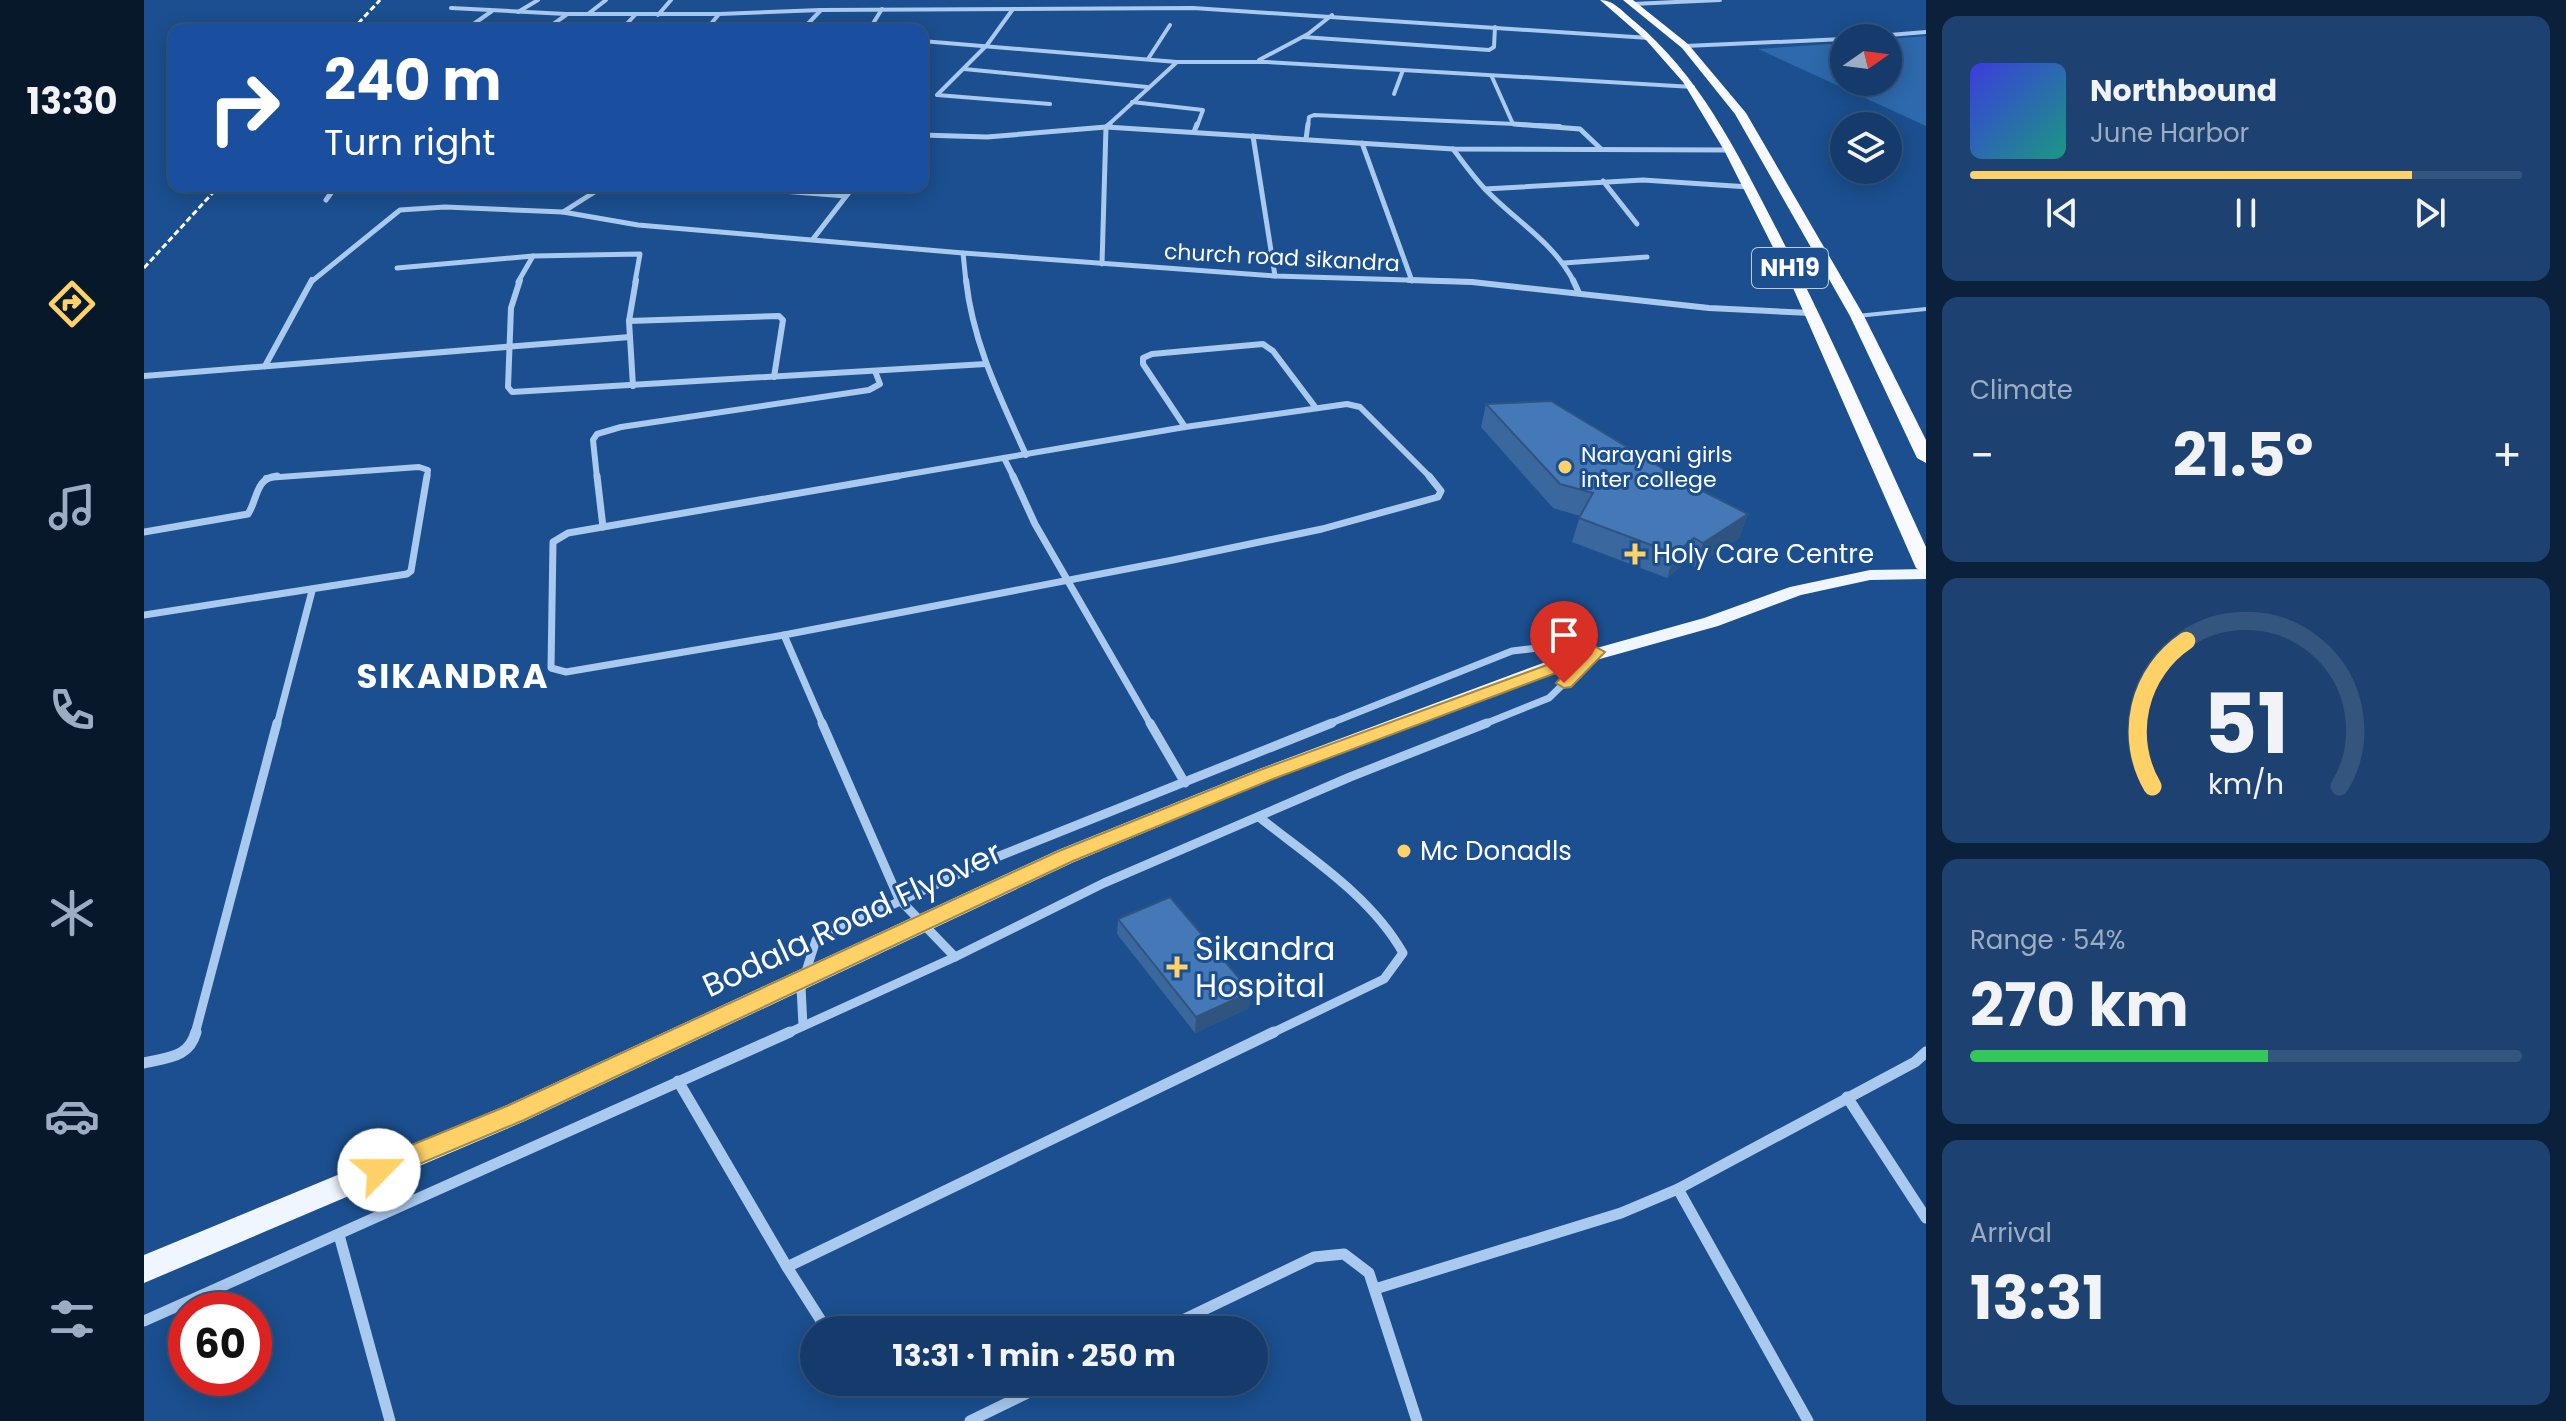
<!DOCTYPE html>
<meta charset="utf-8">
<style>
body{margin:0;font-family:Poppins,sans-serif;background:#1d4271;color:#f1f3f6;height:100vh;display:flex;flex-direction:column;font-size:30px;white-space:nowrap}
*{box-sizing:border-box;margin:0}
p{font-size:26px;color:#9dadc1}
.icon{flex:none;width:44px;height:44px;fill:none;stroke:currentColor;stroke-width:2;stroke-linecap:round;stroke-linejoin:round}
.map{position:relative;flex:1;overflow:hidden}
.panel{display:flex;flex-direction:column;gap:16px;padding:16px;background:#0b203b;width:640px}
.panel>*{flex:none}
.guide{position:absolute;left:24px;top:24px;width:760px;height:168px;border-radius:16px;box-shadow:0 4px 20px #0003,0 0 0 2px #33557e;background:#1a4fa0;color:#fff;overflow:hidden}
.needle{width:52px;rotate:76deg}
.controls{position:absolute;left:1686px;top:24px;display:grid;gap:16px}
.controls a{display:grid;place-items:center;width:72px;height:72px;border-radius:50%;background:#143b6b;box-shadow:0 4px 20px #0003,0 0 0 2px #33557e;font-size:40px}
.speed{position:absolute;left:24px;top:1292px;display:flex;gap:16px;font-size:40px;font-weight:700;text-align:center}
.speed>*{display:grid;place-content:center;width:104px;height:104px;border-radius:50%;background:#143b6b;box-shadow:0 4px 20px #0003,0 0 0 2px #33557e;line-height:1}
.speed .limit{border:12px solid #d22;background:#fff;color:#111}
.pin{position:absolute;display:grid;place-items:center;width:68px;height:68px;color:#fff;margin:-82px -34px;border-radius:50% 50% 50% 0;rotate:-45deg;box-shadow:0 0 8px #0007}
.pin .icon{rotate:45deg}
.me{position:absolute;width:88px;margin:-44px;rotate:67deg;stroke-linejoin:round;filter:drop-shadow(0 0 6px #0008)}
.turn{display:flex;align-items:center;gap:28px;height:168px;padding:0 24px;font-size:36px}
.turn .icon{width:104px;height:104px;stroke-width:2.5}
.turn b{display:block;font-size:56px;line-height:68px}
.big{font-size:60px;font-weight:700;line-height:1.1}
.panel .tile{flex:1;display:flex;flex-direction:column;justify-content:center;gap:12px;min-width:0;padding:0 28px;border-radius:16px;background:#1d4271}
.panel .dial{align-items:center;gap:0}
.dial svg{height:208px;overflow:visible;fill:none;stroke:#33557e;stroke-width:7;stroke-linecap:round;text-anchor:middle}
.dial text{fill:#f1f3f6;stroke:none}
.song{display:flex;align-items:center;gap:24px}
.cover{width:96px;height:96px;border-radius:12px;background:linear-gradient(135deg,hsl(240 70% 55%),hsl(170 70% 35%))}
.played{height:8px;border-radius:4px;background:linear-gradient(90deg,#ffd166 80%,#33557e 80%)}
.keys{display:flex;justify-content:space-around;direction:ltr}
.heat{display:flex;justify-content:space-between;align-items:center;font-size:44px;direction:ltr}
.charge{height:12px;border-radius:6px;background:linear-gradient(90deg,#34c759 54%,#33557e 0)}
.trip{position:absolute;left:656px;top:1316px;width:468px;height:80px;border-radius:40px;background:#143b6b;box-shadow:0 4px 20px #0003,0 0 0 2px #33557e;font-weight:700;line-height:80px;text-align:center}
main{display:flex;flex:1;min-height:0}
.menu{display:flex;flex-direction:column;width:144px;justify-content:space-around;align-items:center;background:#08182b;color:#9dadc1}
.menu .icon{width:56px;height:56px}
.menu .selected{color:#ffd166}
.menu b{font-size:36px;color:#f1f3f6}
.map>svg:first-child{display:block}
.green{fill:#2e69ad}
.lines{fill:none;stroke-linecap:round;stroke-linejoin:round}
.service{stroke:#a9c9ee;stroke-width:4}
.minor-far5{stroke:#a9c9ee;stroke-width:4}
.minor-far4{stroke:#a9c9ee;stroke-width:5}
.minor-far3{stroke:#a9c9ee;stroke-width:6}
.minor-far2{stroke:#a9c9ee;stroke-width:7}
.minor-far1{stroke:#a9c9ee;stroke-width:9}
.minor{stroke:#a9c9ee;stroke-width:11}
.primary{fill:#f0f6ff;fill-rule:evenodd}
.trunk{fill:#f8faff;fill-rule:evenodd}
.rail{stroke:#fff;stroke-width:3;stroke-dasharray:6 3;stroke-linecap:butt}
.wall{fill:#3a679d}
.shaded-wall{fill:#305480}
.building{fill:#4478b7;stroke:#305480;stroke-width:2}
.route{fill:#ffd166;stroke:#a68842;stroke-width:2}
.poi-dot{fill:#ffd166;stroke:#1b4f8f;stroke-width:3}
.labels{text-anchor:middle;stroke-width:6;stroke-linejoin:round;paint-order:stroke}
.far-street-label{font-size:22px;fill:#fff;stroke:#1b4f8f}
.far-poi-label{font-size:22px;fill:#fff;stroke:#1b4f8f;text-anchor:start}
.shield{fill:#1b4f8f;stroke:#bbcadd;stroke-width:2}
.shield-label{font-size:24px;font-weight:bold;fill:#fff}
.poi-label{font-size:26px;fill:#fff;stroke:#1b4f8f;text-anchor:start}
.near-street-label{font-size:32px;fill:#fff;stroke:#1b4f8f}
.near-poi-label{font-size:32px;fill:#fff;stroke:#1b4f8f;text-anchor:start}
.district-label{font-size:34px;font-weight:bold;letter-spacing:2px;fill:#fff;stroke:#1b4f8f}
</style>
<main>
<nav class="menu">
<b>13:30</b>
<svg class="icon selected" aria-label="directions" viewBox="0 0 24 24"><path d="M12 3l9 9-9 9-9-9zM9 14v-3h6M13 9l2 2-2 2"/></svg>
<svg class="icon" aria-label="music" viewBox="0 0 24 24"><path d="M9 18V5l10-2v13"/><circle cx="6" cy="18" r="3"/><circle cx="16" cy="16" r="3"/></svg>
<svg class="icon" aria-label="phone" viewBox="0 0 24 24"><path d="M5 4h4l2 5-3 2q2 4 5 5l2-3 5 2v4C11 20 4 13 5 4z"/></svg>
<svg class="icon" aria-label="climate" viewBox="0 0 24 24"><path d="M12 3v18M4 7l16 10M4 17L20 7"/></svg>
<svg class="icon" aria-label="car" viewBox="0 0 24 24"><path d="M5 17H2v-5l4-1 3-4h7l3 4 3 1v5h-3M9 17h6M6 11h13"/><circle cx="7" cy="17" r="2"/><circle cx="17" cy="17" r="2"/></svg>
<svg class="icon" aria-label="filters" viewBox="0 0 24 24"><path d="M4 7h16M4 17h16"/><circle cx="9" cy="7" r="2"/><circle cx="15" cy="17" r="2"/></svg>
</nav>
<div class="map">
<svg width="1782" height="1421" viewBox="0 0 1782 1421">
<rect width="100%" height="100%" fill="#1b4f8f"/>
<!-- green -->
<path class="green" d="M1782,36v90l-168,-77 86,-6v39h44v-43z"/>
<g class="lines">
<!-- service -->
<path class="service" d="M1713,316l69,-7"/>
<!-- minor-far5 -->
<g class="minor-far5">
<path d="M1488,4l88,-4"/>
<path d="M307,8l115,6h153l-13,16"/>
<path d="M869,9l-26,36 -50,50 113,9"/>
<path d="M374,12l20,-12"/>
<path d="M444,14l18,-14"/>
<path d="M575,14l102,-4 372,-2 456,30"/>
<path d="M514,15l13,-15"/>
<path d="M321,30l27,-19"/>
<path d="M401,30l21,-15"/>
<path d="M477,30l14,-15"/>
<path d="M658,30l19,-20"/>
<path d="M725,30l13,-21"/>
<path d="M1159,37l186,13 5,-3 1,-20"/>
<path d="M1709,38l73,-6"/>
<path d="M778,41l255,21h89l427,25"/>
<path d="M1541,46l159,-7"/>
<path d="M1004,59l22,-34"/>
<path d="M1115,60l49,-26 24,-19"/>
<path d="M820,69l183,18"/>
<path d="M1348,77l21,47"/>
<path d="M1250,94l9,-24"/>
<path d="M988,102l71,8 -6,16"/>
<path d="M963,126l70,-64"/>
<path d="M1164,126l1,-9 5,-2 246,11"/>
</g>
<!-- minor-far4 -->
<g class="minor-far4">
<path d="M966,124l-4,3 347,22 277,1"/>
<path d="M1370,124l66,5 20,19"/>
<path d="M1050,132l3,-8"/>
<path d="M778,135l65,2 119,-10 -4,137"/>
<path d="M1109,136l22,140"/>
<path d="M1162,139l2,-15"/>
<path d="M1218,143l50,138"/>
<path d="M1309,149c10,13 20,27 31,39 31,33 69,53 90,94"/>
<path d="M1459,181l34,43"/>
<path d="M600,188l102,8"/>
<path d="M1341,189l158,-9 106,7"/>
<path d="M182,200l10,-14"/>
<path d="M419,212l41,-26"/>
<path d="M669,239l41,-53"/>
<path d="M389,256l107,-2 -5,28"/>
<path d="M1420,263l83,-6"/>
<path d="M253,268l136,-12 -15,26"/>
<path d="M167,282l89,-72 45,-3 118,5 75,13 325,28"/>
<path d="M822,282l-3,-29 312,23 198,6"/>
</g>
<!-- minor-far3 -->
<g class="minor-far3">
<path d="M376,280l-9,28 -3,79 4,5 474,-28"/>
<path d="M822,280c7,64 34,117 60,175"/>
<path d="M1265,280l63,2 237,26 102,5"/>
<path d="M1429,280l6,13"/>
<path d="M485,321l150,-5 4,4 -9,57"/>
<path d="M121,366l47,-86"/>
<path d="M0,376l486,-39"/>
<path d="M489,386l-4,-65 7,-41"/>
<path d="M1041,427l-42,-63v-6l9,-4 111,-10 10,7 43,57"/>
<path d="M860,458l10,20"/>
<path d="M122,478l153,-11 9,3 -1,8"/>
<path d="M453,478l-4,-38 4,-6 24,-7 248,-37 11,-6 -5,-13"/>
<path d="M742,478l299,-51 162,-23 13,3 71,71"/>
</g>
<!-- minor-far2 -->
<g class="minor-far2">
<path d="M453,476l6,51"/>
<path d="M754,476l-330,57 -15,9 -2,126 15,4 218,-37 389,-75 149,-31 116,-32 3,-6 -12,-15"/>
<path d="M869,476l22,48 116,201"/>
<path d="M0,532l104,-18c10,-15 7,-36 29,-38"/>
<path d="M0,615l263,-41 4,-3 16,-95"/>
<path d="M640,635l39,90"/>
<path d="M133,725l35,-134"/>
<path d="M1182,725l186,-74 26,-3 57,4"/>
<path d="M1338,725l67,-27 41,-40"/>
</g>
<!-- minor-far1 -->
<g class="minor-far1">
<path d="M678,723l77,176 56,58"/>
<path d="M1006,723l35,60"/>
<path d="M1115,817c50,40 112,79 144,136l-19,26 -114,55"/>
<path d="M659,1026l-2,-39 15,-47 171,-79 345,-138"/>
<path d="M51,1034l82,-311"/>
<path d="M642,1034l169,-77 149,-74 246,-106 137,-54"/>
</g>
<!-- minor -->
<g class="minor">
<path d="M0,1063c24,-6 45,-5 52,-31"/>
<path d="M534,1081l109,186 487,-235"/>
<path d="M1703,1097l79,121"/>
<path d="M1534,1189l130,232"/>
<path d="M195,1235l51,186"/>
<path d="M643,1267l40,63"/>
<path d="M1231,1289l246,-76 57,-24 237,-127 11,-10"/>
<path d="M0,1321l646,-289"/>
<path d="M1018,1330l152,-73 30,-3 25,19 48,148"/>
<path d="M826,1421l80,-39"/>
</g>
<!-- primary -->
<path class="primary" d="M1782,569v10l-56,1 -69,15 -83,31 -161,45 -284,108 -199,83 -549,259 -381,162v-28l363,-150 551,-255 201,-81 284,-106 161,-45 86,-31 80,-17z"/>
<!-- trunk -->
<g class="trunk">
<path d="M1456,0c14,0 23,12 34,21 65,54 102,129 140,203 55,105 102,215 152,323v27l-10,-6 -126,-287 -66,-131 -41,-68 -37,-42z"/>
<path d="M1479,0h10l55,44 58,69 118,203 62,124v23l-9,-5 -67,-142 -115,-202 -53,-66z"/>
</g>
<!-- rail -->
<g class="rail">
<path d="M208,30l28,-30"/>
<path d="M0,268l75,-82"/>
</g>
</g>
<!-- wall -->
<g class="wall">
<path d="M1342,404l201,79 61,31 -9,24 -44,29 -9,-5 -19,16 -95,-36 8,-26 -27,-8 -72,-81z"/>
<path d="M974,919l133,73 -2,16 -54,25 -78,-99z"/>
</g>
<!-- shaded-wall -->
<g class="shaded-wall">
<path d="M1604,514l-9,24 -44,29 8,-24z"/>
<path d="M1550,538l-8,24 -19,16 8,-24z"/>
<path d="M1107,992l-2,16 -54,25 1,-16z"/>
</g>
<!-- building -->
<g class="building">
<path d="M1407,401l136,82 61,31 -45,29 -9,-5 -19,16 -96,-36 14,-25 -33,-9 -74,-80z"/>
<path d="M1026,897l81,95 -55,25 -78,-98z"/>
</g>
<!-- route -->
<path class="route" d="M1452,647l9,5 -34,35 -7,1 -8,-5 13,-15 -296,111 -200,82 -549,259 -145,61 -9,-3 -3,-8 3,-8 137,-56 552,-255 201,-81z"/>
<!-- markers -->
<g class="poi-dot">
<circle cx="1421" cy="467" r="8"/>
<path d="M1487 542h8v8h8v8h-8v8h-8v-8h-8v-8h8z"/>
<circle cx="1260" cy="851" r="8"/>
<path d="M1029 955h8v8h8v8h-8v8h-8v-8h-8v-8h8z"/>
</g>
<g class="labels">
<!-- far-street labels -->
<g class="far-street-label">
<text transform="translate(1138 257) rotate(3)" y="8">church road sikandra</text>
</g>
<!-- far-poi labels -->
<g class="far-poi-label">
<text x="1437" y="462">Narayani girls<tspan x="1437" dy="25">inter college</tspan></text>
</g>
<!-- shield labels -->
<rect class="shield" x="1608" y="248" width="76" height="40" rx="6"/>
<g class="shield-label">
<text x="1646" y="276">NH19</text>
</g>
<!-- poi labels -->
<g class="poi-label">
<text x="1509" y="563">Holy Care Centre</text>
<text x="1276" y="860">Mc Donadls</text>
</g>
<!-- near-street labels -->
<g class="near-street-label">
<text transform="translate(708 919) rotate(-25)" y="11">Bodala Road Flyover</text>
</g>
<!-- near-poi labels -->
<g class="near-poi-label">
<text x="1051" y="960">Sikandra<tspan x="1051" dy="37">Hospital</tspan></text>
</g>
<!-- district labels -->
<g class="district-label">
<text x="309" y="688">SIKANDRA</text>
</g>
</g>
</svg>
<div class="controls">
<a><svg class="needle" viewBox="-14 -14 28 28"><path d="M0-13l5 13h-10z" fill="#e53935"/><path d="M0 13l5-13h-10z" fill="#9dadc1"/></svg></a>
<a><svg class="icon" aria-label="layers" viewBox="0 0 24 24"><path d="M12 4l9 5-9 5-9-5zM3 14l9 5 9-5"/></svg></a>
</div>
<div class="speed"><div class="limit">60</div></div>
<div class="pin" style="left:1420px;top:683px;background:#d93025"><svg class="icon" aria-label="arrive" viewBox="0 0 24 24"><path d="M6 21V4h12l-3 4 3 4H6"/></svg></div>
<svg class="me" style="left:235px;top:1170px" viewBox="-20 -20 40 40"><circle r="19" fill="#fff"/><path d="M0-13L10 11 0 6-10 11z" fill="#ffd166"/></svg>
<div class="trip">13:31 · 1 min · 250 m</div>
<div class="guide">
<div class="turn"><svg class="icon" aria-label="right" viewBox="0 0 24 24"><path d="M7 20v-9h11M14 6l5 5-5 5"/></svg><div><b>240 m</b>Turn right</div></div>
</div>
</div>
<section class="panel">
<div class="tile">
<div class="song"><i class="cover"></i><div><b>Northbound</b><p>June Harbor</p></div></div>
<div class="played"></div>
<div class="keys"><svg class="icon" aria-label="previous" viewBox="0 0 24 24"><path d="M18 5L8 12l10 7zM5 5v14"/></svg><svg class="icon" aria-label="pause" viewBox="0 0 24 24"><path d="M8 5v14M16 5v14"/></svg><svg class="icon" aria-label="next" viewBox="0 0 24 24"><path d="M6 5l10 7-10 7zM19 5v14"/></svg></div>
</div>
<div class="tile"><p>Climate</p>
<div class="heat"><a>−</a><b class="big">21.5°</b><a>+</a></div>
</div>
<div class="tile dial"><svg viewBox="0 0 100 80">
<path d="M14 69A42 42 0 1 1 86 69"/>
<path d="M14 69A42 42 0 0 1 27 13" stroke="#ffd166"/>
<text x="50" y="56" font-size="32" font-weight="700">51</text>
<text x="50" y="72" font-size="11">km/h</text>
</svg></div>
<div class="tile"><p>Range · 54%</p><b class="big">270 km</b><div class="charge"></div></div>
<div class="tile"><p>Arrival</p><b class="big">13:31</b></div>
</section>
</main>
